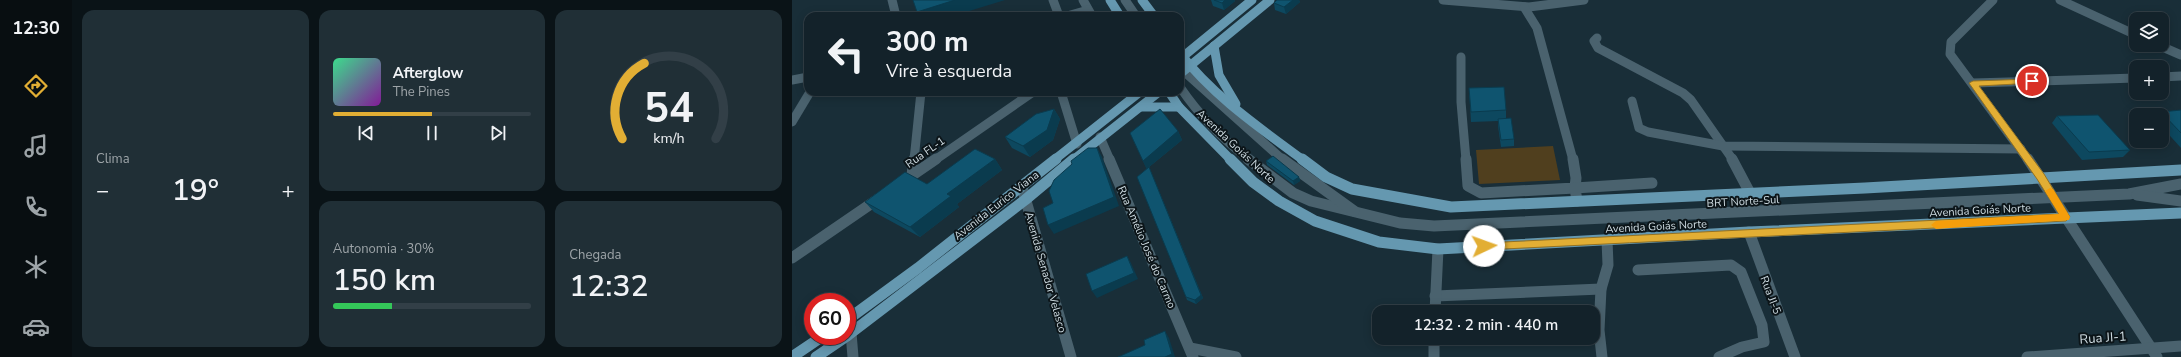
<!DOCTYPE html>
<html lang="pt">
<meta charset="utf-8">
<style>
body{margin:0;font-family:"Nunito Sans",sans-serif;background:#202f36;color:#f1f3f6;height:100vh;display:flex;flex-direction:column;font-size:15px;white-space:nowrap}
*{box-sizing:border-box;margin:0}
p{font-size:13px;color:#9da4a8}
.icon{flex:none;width:22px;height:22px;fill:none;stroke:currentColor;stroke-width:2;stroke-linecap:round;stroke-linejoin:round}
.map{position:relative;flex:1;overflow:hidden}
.drawer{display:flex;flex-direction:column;gap:10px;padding:10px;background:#0a1317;width:720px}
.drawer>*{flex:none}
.banner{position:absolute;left:12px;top:12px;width:380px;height:84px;border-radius:12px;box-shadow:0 2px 10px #0003,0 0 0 1px #323f47;background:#13222a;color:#f1f3f6;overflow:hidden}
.fabs{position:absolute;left:1337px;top:12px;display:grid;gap:8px}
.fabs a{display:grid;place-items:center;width:40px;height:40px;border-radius:8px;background:#13222a;box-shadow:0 2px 10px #0003,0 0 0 1px #323f47;font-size:20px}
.speed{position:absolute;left:12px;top:293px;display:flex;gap:8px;font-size:20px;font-weight:700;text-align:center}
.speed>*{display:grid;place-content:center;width:52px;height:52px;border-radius:50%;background:#13222a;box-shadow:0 2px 10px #0003,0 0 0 1px #323f47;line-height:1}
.speed .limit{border:6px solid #d22;background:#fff;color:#111}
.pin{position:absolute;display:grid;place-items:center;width:34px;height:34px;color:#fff;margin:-17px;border:2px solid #fff;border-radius:50%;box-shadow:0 1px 4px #0007}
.me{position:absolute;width:44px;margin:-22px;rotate:87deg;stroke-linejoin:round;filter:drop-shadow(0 0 3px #0008)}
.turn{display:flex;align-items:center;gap:14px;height:84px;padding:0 16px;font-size:18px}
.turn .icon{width:52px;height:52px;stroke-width:2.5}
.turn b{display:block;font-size:28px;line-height:34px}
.big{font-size:30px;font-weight:600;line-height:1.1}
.drawer .widget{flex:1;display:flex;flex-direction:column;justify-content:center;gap:6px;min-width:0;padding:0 14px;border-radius:12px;background:#202f36}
.drawer .dial{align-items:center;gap:0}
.dial svg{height:104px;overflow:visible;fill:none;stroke:#323f47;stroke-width:7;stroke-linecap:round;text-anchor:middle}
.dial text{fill:#f1f3f6;stroke:none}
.song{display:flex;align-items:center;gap:12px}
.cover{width:48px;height:48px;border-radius:6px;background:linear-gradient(135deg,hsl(150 70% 55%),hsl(290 70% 35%))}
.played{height:4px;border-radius:2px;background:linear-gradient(90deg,#e2ae34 50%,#323f47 50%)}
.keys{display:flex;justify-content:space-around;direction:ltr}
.heat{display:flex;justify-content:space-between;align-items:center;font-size:22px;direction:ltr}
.charge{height:6px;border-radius:3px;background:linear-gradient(90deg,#34c759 30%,#323f47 0)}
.drawer .tiles{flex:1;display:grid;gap:10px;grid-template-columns:repeat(3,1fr)}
.widget:first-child{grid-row:span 2}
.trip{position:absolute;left:580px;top:305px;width:228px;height:40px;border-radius:12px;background:#13222a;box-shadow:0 2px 10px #0003,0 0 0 1px #323f47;font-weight:600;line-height:40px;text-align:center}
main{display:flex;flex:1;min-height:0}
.tabs{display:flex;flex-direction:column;width:72px;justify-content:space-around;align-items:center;background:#080e11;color:#9da4a8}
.tabs .icon{width:28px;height:28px}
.tabs .on{color:#e2ae34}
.tabs b{font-size:18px;color:#f1f3f6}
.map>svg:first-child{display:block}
.green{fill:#503f1e}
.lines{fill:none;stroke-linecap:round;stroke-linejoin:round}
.minor-far1{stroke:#4a626e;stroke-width:9}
.minor{stroke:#4a626e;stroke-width:11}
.major-far1{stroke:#6598b0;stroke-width:9}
.major{stroke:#6598b0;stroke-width:11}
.wall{fill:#0d485f}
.shaded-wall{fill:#0a3b4e}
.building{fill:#0f546f;stroke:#0a3b4e}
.route{fill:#e2ae34;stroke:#937122}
.slow{fill:#f59e0b}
.labels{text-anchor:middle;stroke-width:4;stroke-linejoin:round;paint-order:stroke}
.street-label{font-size:11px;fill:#cfdce2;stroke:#0c1519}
.near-street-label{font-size:13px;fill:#cfdce2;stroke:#0c1519}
</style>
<main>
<nav class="tabs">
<b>12:30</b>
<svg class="icon on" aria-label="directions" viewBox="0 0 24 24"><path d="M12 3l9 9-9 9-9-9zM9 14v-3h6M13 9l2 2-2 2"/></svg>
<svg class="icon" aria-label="music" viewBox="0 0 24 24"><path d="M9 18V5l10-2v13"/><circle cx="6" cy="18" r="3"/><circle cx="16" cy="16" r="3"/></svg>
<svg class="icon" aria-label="phone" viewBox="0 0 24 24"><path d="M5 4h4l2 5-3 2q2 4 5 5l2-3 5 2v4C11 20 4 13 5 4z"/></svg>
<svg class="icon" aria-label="climate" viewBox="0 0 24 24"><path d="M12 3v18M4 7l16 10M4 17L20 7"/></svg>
<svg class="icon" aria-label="car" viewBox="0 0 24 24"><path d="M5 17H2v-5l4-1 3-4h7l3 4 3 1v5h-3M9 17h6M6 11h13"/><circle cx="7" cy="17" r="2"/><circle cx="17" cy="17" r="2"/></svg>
</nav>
<section class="drawer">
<div class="tiles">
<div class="widget"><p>Clima</p>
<div class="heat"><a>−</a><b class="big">19°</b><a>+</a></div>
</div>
<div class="widget">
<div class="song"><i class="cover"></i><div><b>Afterglow</b><p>The Pines</p></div></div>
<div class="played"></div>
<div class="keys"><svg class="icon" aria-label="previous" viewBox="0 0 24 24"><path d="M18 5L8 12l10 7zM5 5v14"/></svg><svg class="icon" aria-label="pause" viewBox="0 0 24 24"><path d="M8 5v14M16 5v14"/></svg><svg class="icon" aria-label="next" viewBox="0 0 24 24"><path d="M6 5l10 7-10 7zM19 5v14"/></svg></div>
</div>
<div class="widget dial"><svg viewBox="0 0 100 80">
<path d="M14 69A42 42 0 1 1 86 69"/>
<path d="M14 69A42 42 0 0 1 31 11" stroke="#e2ae34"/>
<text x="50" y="56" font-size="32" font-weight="700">54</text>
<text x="50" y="72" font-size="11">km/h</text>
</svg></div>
<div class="widget"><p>Autonomia · 30%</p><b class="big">150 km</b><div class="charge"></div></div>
<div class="widget"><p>Chegada</p><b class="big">12:32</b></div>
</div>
</section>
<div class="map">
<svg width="1389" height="357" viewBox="0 0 1389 357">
<rect width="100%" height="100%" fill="#192e38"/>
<!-- green -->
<path class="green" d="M761,146l7,34 -81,4 -3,-34z"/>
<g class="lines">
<!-- minor-far1 -->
<g class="minor-far1">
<path d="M100,0l4,16"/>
<path d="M261,0l6,16"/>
<path d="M291,0l9,16"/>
<path d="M333,0l11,16"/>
<path d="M651,0l86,7 55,-7"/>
<path d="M1201,0l-42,42 -1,12 78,106"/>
<path d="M1268,0l76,35"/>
<path d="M732,7l13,21 36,132"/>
<path d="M275,16l21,-6"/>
<path d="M805,38l-3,3 4,7 85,45 8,7 42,60"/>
<path d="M1366,45l23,10"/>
<path d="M669,57v45l5,58"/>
<path d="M388,68l103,92"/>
<path d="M1370,77l19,-1"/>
<path d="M0,80l16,-3"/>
<path d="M1181,83l163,-5"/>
<path d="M388,87c19,28 42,52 70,73"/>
<path d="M269,92l16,52"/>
<path d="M840,101l7,27 9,4 75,14 298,3"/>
<path d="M0,122l18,-30"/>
<path d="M308,137l10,23"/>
<path d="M122,160l7,-68"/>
<path d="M143,160l98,-68"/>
</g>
<!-- minor -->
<g class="minor">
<path d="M317,159l84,198"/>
<path d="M456,159l45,34 18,8 89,22 34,3 695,-32 52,-10"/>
<path d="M490,159l72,52"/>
<path d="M674,159l2,27 13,7 94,-5 1,-10 -3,-19"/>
<path d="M940,159l18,34"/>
<path d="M1236,159l129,198"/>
<path d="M120,175l2,-16"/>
<path d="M109,183l35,-24"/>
<path d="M230,187l49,170"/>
<path d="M1345,195l44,6"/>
<path d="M785,201l-2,-13 77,-5"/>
<path d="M957,232l46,125"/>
<path d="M0,258l86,-59"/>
<path d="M846,270l93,-5 10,7 21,53 2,17 -22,5 -23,10"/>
<path d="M643,296l166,-7"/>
<path d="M643,312l3,-63"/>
<path d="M55,329l4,4 2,24"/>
<path d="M642,338v19"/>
<path d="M398,348l46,9"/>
<path d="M810,357l-3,-27 2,-41 7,-24 -1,-25"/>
<path d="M1235,357l154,-11"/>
</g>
<!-- major-far1 -->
<g class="major-far1">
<path d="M318,0l10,16"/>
<path d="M350,0l12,16"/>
<path d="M422,46l5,29 17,29"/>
<path d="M388,53c33,43 80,75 123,107"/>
<path d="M388,59l72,-59"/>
<path d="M388,74l90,-74"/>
<path d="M377,92l10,15 52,53"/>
<path d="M350,107h37"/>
<path d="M262,160l86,-68"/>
<path d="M281,160l86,-68"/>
</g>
<!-- major -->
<g class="major">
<path d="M438,159l23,23 26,19 36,20 64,21 59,7 311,-17 432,-19"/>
<path d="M510,159l24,18 26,12 99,18 414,-19 316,-18"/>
<path d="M55,320l71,-52 138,-109"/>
<path d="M55,336l178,-136 49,-41"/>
<path d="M0,357l31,-21"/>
<path d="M24,357l31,-21"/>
</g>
</g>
<!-- wall -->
<g class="wall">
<path d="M419,0h23l1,1 -11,9 -11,-4z"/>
<path d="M485,0h22l1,2 -14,12 -11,-4 -1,-7z"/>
<path d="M677,88l37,22v8l8,21v7l-13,1 -3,-21v-5l-27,1z"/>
<path d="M262,109l6,10 -7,21 -23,17 -18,-9 -7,-11z"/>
<path d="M1389,111v37l-19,-21v-12h-4l3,-3z"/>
<path d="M1265,116l73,34 -7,7 -41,3 -30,-37z"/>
<path d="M386,131l4,9 -33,27 54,131 -7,6 -9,-4 -1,-3 -39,-128 -4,-8z"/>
<path d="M203,159l7,11 -45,34 2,3 -39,30 -46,-25 -9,-10 62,-18z"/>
<path d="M474,161l33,16 1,4 -6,4 -27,-20z"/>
</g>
<!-- shaded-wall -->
<g class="shaded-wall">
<path d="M163,0h50l-52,16h-33l-3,-4z"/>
<path d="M433,0h9l1,1 -11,9 -2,-7z"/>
<path d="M501,0h6l1,2 -14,12 -2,-7z"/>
<path d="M262,109l6,10 -7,21 -23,17 -7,-11z"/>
<path d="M386,131l4,9 -33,27 54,131 -7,6 -49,-134 -4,-9z"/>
<path d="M305,148l5,9 17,49 -65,28 -6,-9z"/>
<path d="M203,159l7,11 -45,34 2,3 -39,30 -10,-10 37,-33z"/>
<path d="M507,177l1,4 -6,4 -1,-4z"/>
<path d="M335,256l4,7 7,16 -41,19 -5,-7z"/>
<path d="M373,331l4,7 6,19h-10z"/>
</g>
<!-- building -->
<g class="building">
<path d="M121,0h42l-38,12z"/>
<path d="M422,0h11l-3,3z"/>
<path d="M485,0h16l-9,7 -10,-4z"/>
<path d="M712,87l2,23 -35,2 -2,-24z"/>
<path d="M262,109l-7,21 -24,16 -18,-9 31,-23z"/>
<path d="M368,109l18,22 -35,30 -13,-28z"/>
<path d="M1389,110v23l-20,-21z"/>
<path d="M1306,115l32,35 -41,2 -32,-36z"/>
<path d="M719,118l3,21 -13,1 -3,-21z"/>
<path d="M296,148h9l17,49 -66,28 -5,-17 10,-5 -4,-12 5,-11 18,-16 -1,-3z"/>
<path d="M183,149l20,10 -48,35 4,2 -41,31 -45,-25 40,-30 22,12z"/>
<path d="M481,156l26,21 -6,4 -27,-20z"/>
<path d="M357,167l52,128 -6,5 -9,-3 -49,-120z"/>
<path d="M335,256l7,17 -42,18 -6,-17z"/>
<path d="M373,331l7,23 -7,3h-47l27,-12 -1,-5z"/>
</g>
<!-- route -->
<path class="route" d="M1240,79h3v4l-56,3 65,88 26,43 -4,4c-194,11 -388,19 -582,29l-5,-4 5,-3 575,-29 -22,-35 -68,-96 4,-2z"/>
<!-- slow -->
<path class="slow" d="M1258,188l3,1 17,28 -1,3 -133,9 -5,-4 5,-4 123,-7 -14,-23z"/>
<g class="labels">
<!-- street labels -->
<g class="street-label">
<text transform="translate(444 146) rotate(43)" y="4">Avenida Goiás Norte</text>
<text transform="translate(133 152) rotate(-35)" y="4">Rua FL-1</text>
<text transform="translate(951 201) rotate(-3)" y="4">BRT Norte-Sul</text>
<text transform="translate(204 205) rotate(-38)" y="4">Avenida Eurico Viana</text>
<text transform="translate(1188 210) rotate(-3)" y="4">Avenida Goiás Norte</text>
<text transform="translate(864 226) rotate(-3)" y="4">Avenida Goiás Norte</text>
<text transform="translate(355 247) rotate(67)" y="4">Rua Amélio José do Carmo</text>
<text transform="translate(254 272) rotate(74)" y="4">Avenida Senador Velasco</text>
<text transform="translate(979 295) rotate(69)" y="4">Rua JI-5</text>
</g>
<!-- near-street labels -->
<g class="near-street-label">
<text transform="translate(1311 337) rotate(-4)" y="5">Rua JI-1</text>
</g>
</g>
</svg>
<div class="fabs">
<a><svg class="icon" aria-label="layers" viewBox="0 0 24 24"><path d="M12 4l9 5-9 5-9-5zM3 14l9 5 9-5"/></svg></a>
<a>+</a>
<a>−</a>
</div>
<div class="speed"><div class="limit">60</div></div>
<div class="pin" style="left:1240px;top:81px;background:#d93025"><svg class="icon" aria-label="arrive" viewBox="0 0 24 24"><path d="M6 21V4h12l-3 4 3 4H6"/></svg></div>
<svg class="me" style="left:692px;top:246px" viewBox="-20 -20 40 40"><circle r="19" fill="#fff"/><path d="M0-13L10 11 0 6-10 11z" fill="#e2ae34"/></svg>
<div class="trip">12:32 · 2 min · 440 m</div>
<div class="banner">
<div class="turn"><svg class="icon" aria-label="left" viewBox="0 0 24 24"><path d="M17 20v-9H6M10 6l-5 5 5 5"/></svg><div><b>300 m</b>Vire à esquerda</div></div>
</div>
</div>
</main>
